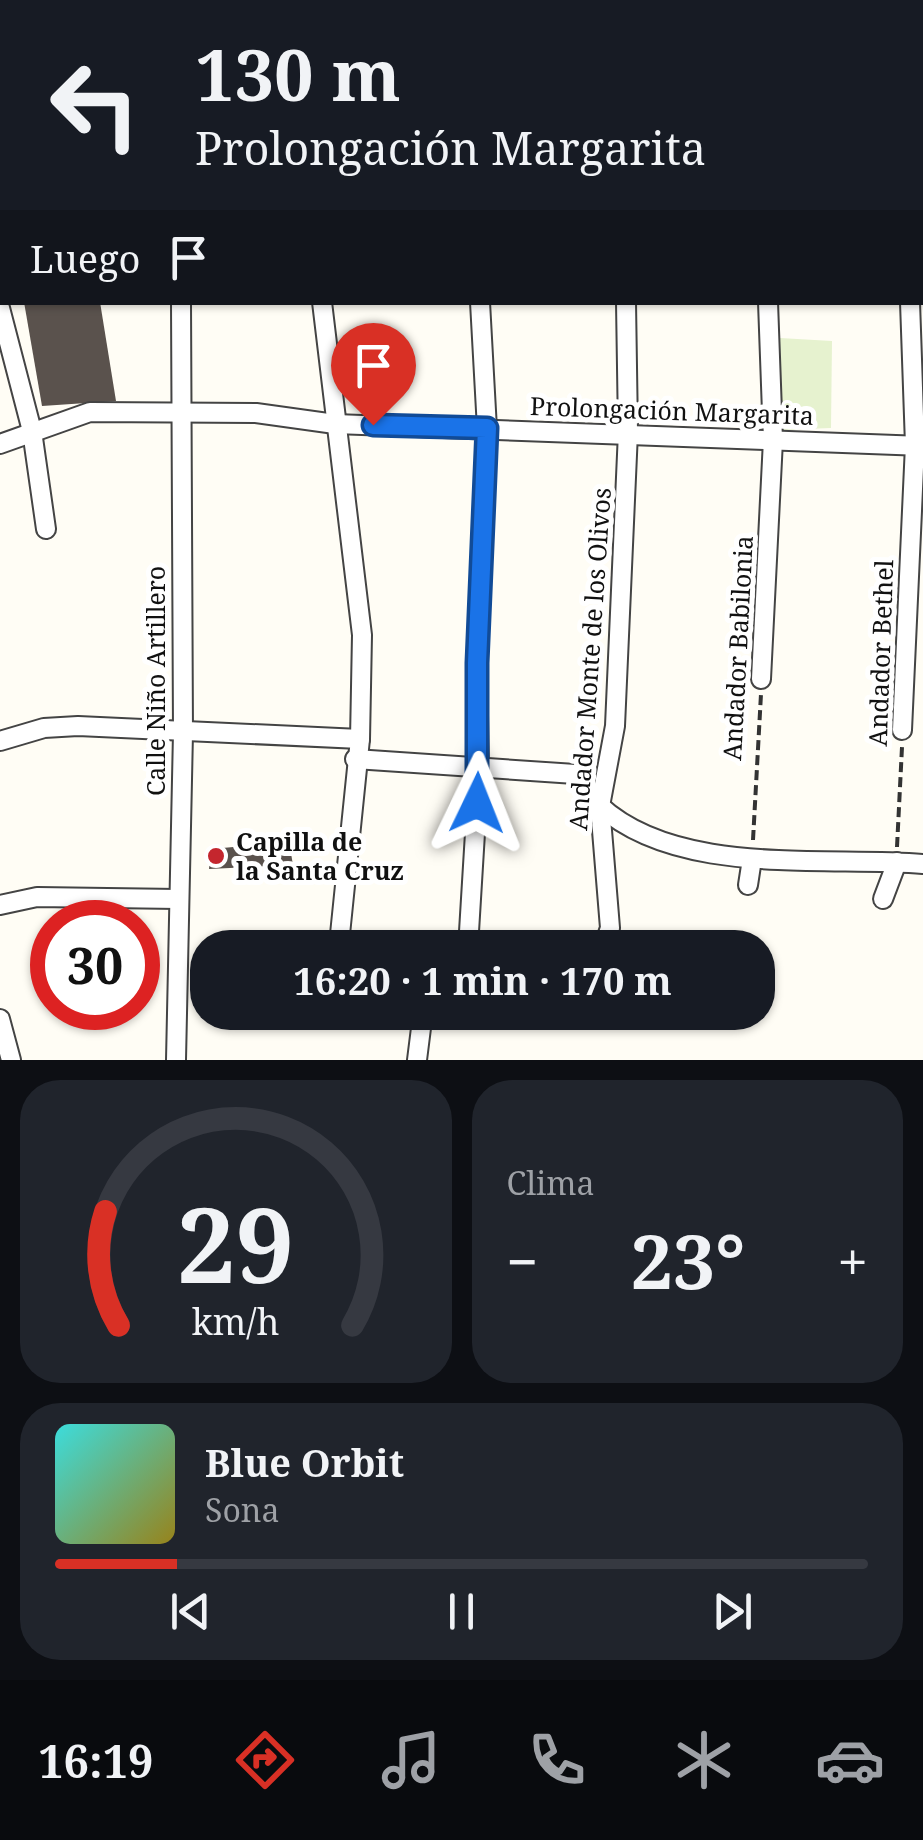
<!DOCTYPE html>
<html lang="es">
<meta charset="utf-8">
<style>
body{margin:0;font-family:"Noto Serif",serif;background:#20242c;color:#f1f3f6;height:100vh;display:flex;flex-direction:column;font-size:38px;white-space:nowrap}
*{box-sizing:border-box;margin:0}
p{font-size:32px;color:#9ea1a6}
.icon{flex:none;width:55px;height:55px;fill:none;stroke:currentColor;stroke-width:2;stroke-linecap:round;stroke-linejoin:round}
.map{position:relative;height:1060px;overflow:hidden}
.panel{display:flex;flex-direction:column;gap:20px;padding:20px;background:#0d0f14;flex:1}
.panel>*{flex:none}
.banner{position:absolute;left:0px;top:0px;width:925px;height:305px;box-shadow:0 2px 8px #0004;background:#171b24;color:#f1f3f6;overflow:hidden}
.speed{position:absolute;left:30px;top:900px;display:flex;gap:20px;font-size:50px;font-weight:700;text-align:center}
.speed>*{display:grid;place-content:center;width:130px;height:130px;border-radius:50%;background:#171b24;box-shadow:0 2px 8px #0004;line-height:1}
.speed .limit{border:15px solid #d22;background:#fff;color:#111}
.pin{position:absolute;display:grid;place-items:center;width:85px;height:85px;color:#fff;margin:-102px -42px;border-radius:50% 50% 50% 0;rotate:-45deg;box-shadow:0 0 10px #0007}
.pin .icon{rotate:45deg}
.me{position:absolute;width:110px;margin:-55px;rotate:2deg;stroke-linejoin:round;filter:drop-shadow(0 0 8px #0008)}
.turn{display:flex;align-items:center;gap:35px;height:210px;padding:0 30px;font-size:45px}
.turn .icon{width:130px;height:130px;stroke-width:2.5}
.turn b{display:block;font-size:70px;line-height:85px}
.then{display:flex;align-items:center;height:95px;padding:0 30px;background:#0003;gap:20px;font-size:38px}
.big{font-size:75px;font-weight:700;line-height:1.1}
.panel .tile{flex:1;display:flex;flex-direction:column;justify-content:center;gap:15px;min-width:0;padding:0 35px;border-radius:40px;background:#20242c}
.panel .dial{align-items:center;gap:0}
.dial svg{height:260px;overflow:visible;fill:none;stroke:#363941;stroke-width:7;stroke-linecap:round;text-anchor:middle}
.dial text{fill:#f1f3f6;stroke:none}
.song{display:flex;align-items:center;gap:30px}
.cover{width:120px;height:120px;border-radius:15px;background:linear-gradient(135deg,hsl(180 70% 55%),hsl(50 70% 35%))}
.played{height:10px;border-radius:5px;background:linear-gradient(90deg,#d93025 15%,#363941 15%)}
.keys{display:flex;justify-content:space-around;direction:ltr}
.heat{display:flex;justify-content:space-between;align-items:center;font-size:55px;direction:ltr}
.panel .tiles{flex:1;display:grid;gap:20px;grid-template-columns:1fr 1fr}
.tile:last-child{grid-column:span 2}
.trip{position:absolute;left:190px;top:930px;width:585px;height:100px;border-radius:40px;background:#171b24;box-shadow:0 2px 8px #0004;font-weight:700;line-height:100px;text-align:center}
.tabs{display:flex;height:160px;justify-content:space-around;align-items:center;background:#090b0e;color:#9ea1a6}
.tabs .icon{width:70px;height:70px}
.tabs .on{color:#d93025}
.tabs b{font-size:45px;color:#f1f3f6}
.map>svg:first-child{display:block}
.pitch{fill:#e6f2cf}
.building{fill:#5a524d}
.lines{fill:none;stroke-linecap:round;stroke-linejoin:round}
.street-casing{stroke:#444;stroke-width:22}
.secondary-casing{stroke:#333;stroke-width:30}
.path{stroke:#333;stroke-width:4;stroke-dasharray:10 5;stroke-linecap:butt}
.street{stroke:#fff;stroke-width:18}
.secondary{stroke:#fff6b0;stroke-width:25}
.route-casing{stroke:#114b97;stroke-width:25}
.route{stroke:#1a73e8;stroke-width:18}
.poi-dot{fill:#c4262e;stroke:#fff;stroke-width:4}
.labels{text-anchor:middle;stroke-width:10;stroke-linejoin:round;paint-order:stroke}
.street-label{font-size:25px;fill:#111;stroke:#fff}
.poi-label{font-size:25px;font-weight:bold;fill:#111;stroke:#fff;text-anchor:start}
</style>
<div class="map">
<svg width="923" height="1060" viewBox="0 0 923 1060">
<rect width="100%" height="100%" fill="#fffdf5"/>
<!-- pitch -->
<path class="pitch" d="M780,338l52,3 -1,87 -50,2z"/>
<!-- building -->
<g class="building">
<path d="M24,302h76l16,99 -74,5z"/>
<path d="M289,842l4,23 -84,4 2,-20z"/>
</g>
<g class="lines">
<defs>
<g id="street">
<path d="M39,2v-2"/>
<path d="M187,2v-2"/>
<path d="M327,2v-2"/>
<path d="M481,2v-2"/>
<path d="M764,2v-2"/>
<path d="M909,2v-2"/>
<path d="M0,258h2"/>
<path d="M322,302l40,333 -2,104 -21,205 8,4"/>
<path d="M0,308l32,123 14,98"/>
<path d="M0,444l90,-32 166,1 79,11 588,22"/>
<path d="M761,679l12,-239 -5,-138"/>
<path d="M902,730l13,-285 -5,-143"/>
<path d="M0,741l44,-13 34,-2 282,13"/>
<path d="M355,759l220,15c8,10 15,22 24,31 77,72 226,51 324,59"/>
<path d="M748,885l4,-26"/>
<path d="M883,899l14,-37"/>
<path d="M0,905l37,-8 141,2"/>
<path d="M468,948l11,-181 -2,-104 10,-234 -7,-127"/>
<path d="M603,948l7,-20 -10,-122 15,-80 13,-294 -2,-130"/>
<path d="M0,1019l11,41"/>
<path d="M176,1060l7,-327 -2,-431"/>
<path d="M417,1060l6,-48"/>
</g>
<g id="secondary">
<path d="M618,0l69,2"/>
<path d="M922,13h1"/>
</g>
</defs>
<!-- street casing -->
<use href="#street" class="street-casing"/>
<!-- secondary casing -->
<use href="#secondary" class="secondary-casing"/>
<!-- path -->
<g class="path">
<path d="M753,840l8,-146"/>
<path d="M897,847l5,-100"/>
</g>
<!-- street -->
<use href="#street" class="street"/>
<!-- secondary -->
<use href="#secondary" class="secondary"/>
</g>
<g class="lines">
<defs>
<path id="route" d="M373,425l114,3 -10,235v140"/>
</defs>
<!-- route casing -->
<use href="#route" class="route-casing"/>
<!-- route -->
<use href="#route" class="route"/>
</g>
<!-- markers -->
<circle class="poi-dot" cx="216" cy="856" r="10"/>
<g class="labels">
<!-- street labels -->
<g class="street-label">
<text transform="translate(672 411) rotate(2)" y="9">Prolongación Margarita</text>
<text transform="translate(738 648) rotate(-87)" y="9">Andador Babilonia</text>
<text transform="translate(881 653) rotate(-88)" y="9">Andador Bethel</text>
<text transform="translate(590 659) rotate(-86)" y="9">Andador Monte de los Olivos</text>
<text transform="translate(156 681) rotate(-90)" y="9">Calle Niño Artillero</text>
</g>
<!-- poi labels -->
<g class="poi-label">
<text x="236" y="851">Capilla de<tspan x="236" dy="29">la Santa Cruz</tspan></text>
</g>
</g>
</svg>
<div class="speed"><div class="limit">30</div></div>
<div class="pin" style="left:373px;top:425px;background:#d93025"><svg class="icon" aria-label="arrive" viewBox="0 0 24 24"><path d="M6 21V4h12l-3 4 3 4H6"/></svg></div>
<svg class="me" style="left:477px;top:803px" viewBox="-20 -20 40 40"><path d="M0-17L14 15 0 8-14 15z" fill="#1a73e8" stroke="#fff" stroke-width="4"/></svg>
<div class="trip">16:20 · 1 min · 170 m</div>
<div class="banner">
<div class="turn"><svg class="icon" aria-label="left" viewBox="0 0 24 24"><path d="M17 20v-9H6M10 6l-5 5 5 5"/></svg><div><b>130 m</b>Prolongación Margarita</div></div>
<div class="then">Luego<svg class="icon" aria-label="arrive" viewBox="0 0 24 24"><path d="M6 21V4h12l-3 4 3 4H6"/></svg></div>
</div>
</div>
<section class="panel">
<div class="tiles">
<div class="tile dial"><svg viewBox="0 0 100 80">
<path d="M14 69A42 42 0 1 1 86 69"/>
<path d="M14 69A42 42 0 0 1 10 34" stroke="#d93025"/>
<text x="50" y="56" font-size="32" font-weight="700">29</text>
<text x="50" y="72" font-size="11">km/h</text>
</svg></div>
<div class="tile"><p>Clima</p>
<div class="heat"><a>−</a><b class="big">23°</b><a>+</a></div>
</div>
<div class="tile">
<div class="song"><i class="cover"></i><div><b>Blue Orbit</b><p>Sona</p></div></div>
<div class="played"></div>
<div class="keys"><svg class="icon" aria-label="previous" viewBox="0 0 24 24"><path d="M18 5L8 12l10 7zM5 5v14"/></svg><svg class="icon" aria-label="pause" viewBox="0 0 24 24"><path d="M8 5v14M16 5v14"/></svg><svg class="icon" aria-label="next" viewBox="0 0 24 24"><path d="M6 5l10 7-10 7zM19 5v14"/></svg></div>
</div>
</div>
</section>
<nav class="tabs">
<b>16:19</b>
<svg class="icon on" aria-label="directions" viewBox="0 0 24 24"><path d="M12 3l9 9-9 9-9-9zM9 14v-3h6M13 9l2 2-2 2"/></svg>
<svg class="icon" aria-label="music" viewBox="0 0 24 24"><path d="M9 18V5l10-2v13"/><circle cx="6" cy="18" r="3"/><circle cx="16" cy="16" r="3"/></svg>
<svg class="icon" aria-label="phone" viewBox="0 0 24 24"><path d="M5 4h4l2 5-3 2q2 4 5 5l2-3 5 2v4C11 20 4 13 5 4z"/></svg>
<svg class="icon" aria-label="climate" viewBox="0 0 24 24"><path d="M12 3v18M4 7l16 10M4 17L20 7"/></svg>
<svg class="icon" aria-label="car" viewBox="0 0 24 24"><path d="M5 17H2v-5l4-1 3-4h7l3 4 3 1v5h-3M9 17h6M6 11h13"/><circle cx="7" cy="17" r="2"/><circle cx="17" cy="17" r="2"/></svg>
</nav>
